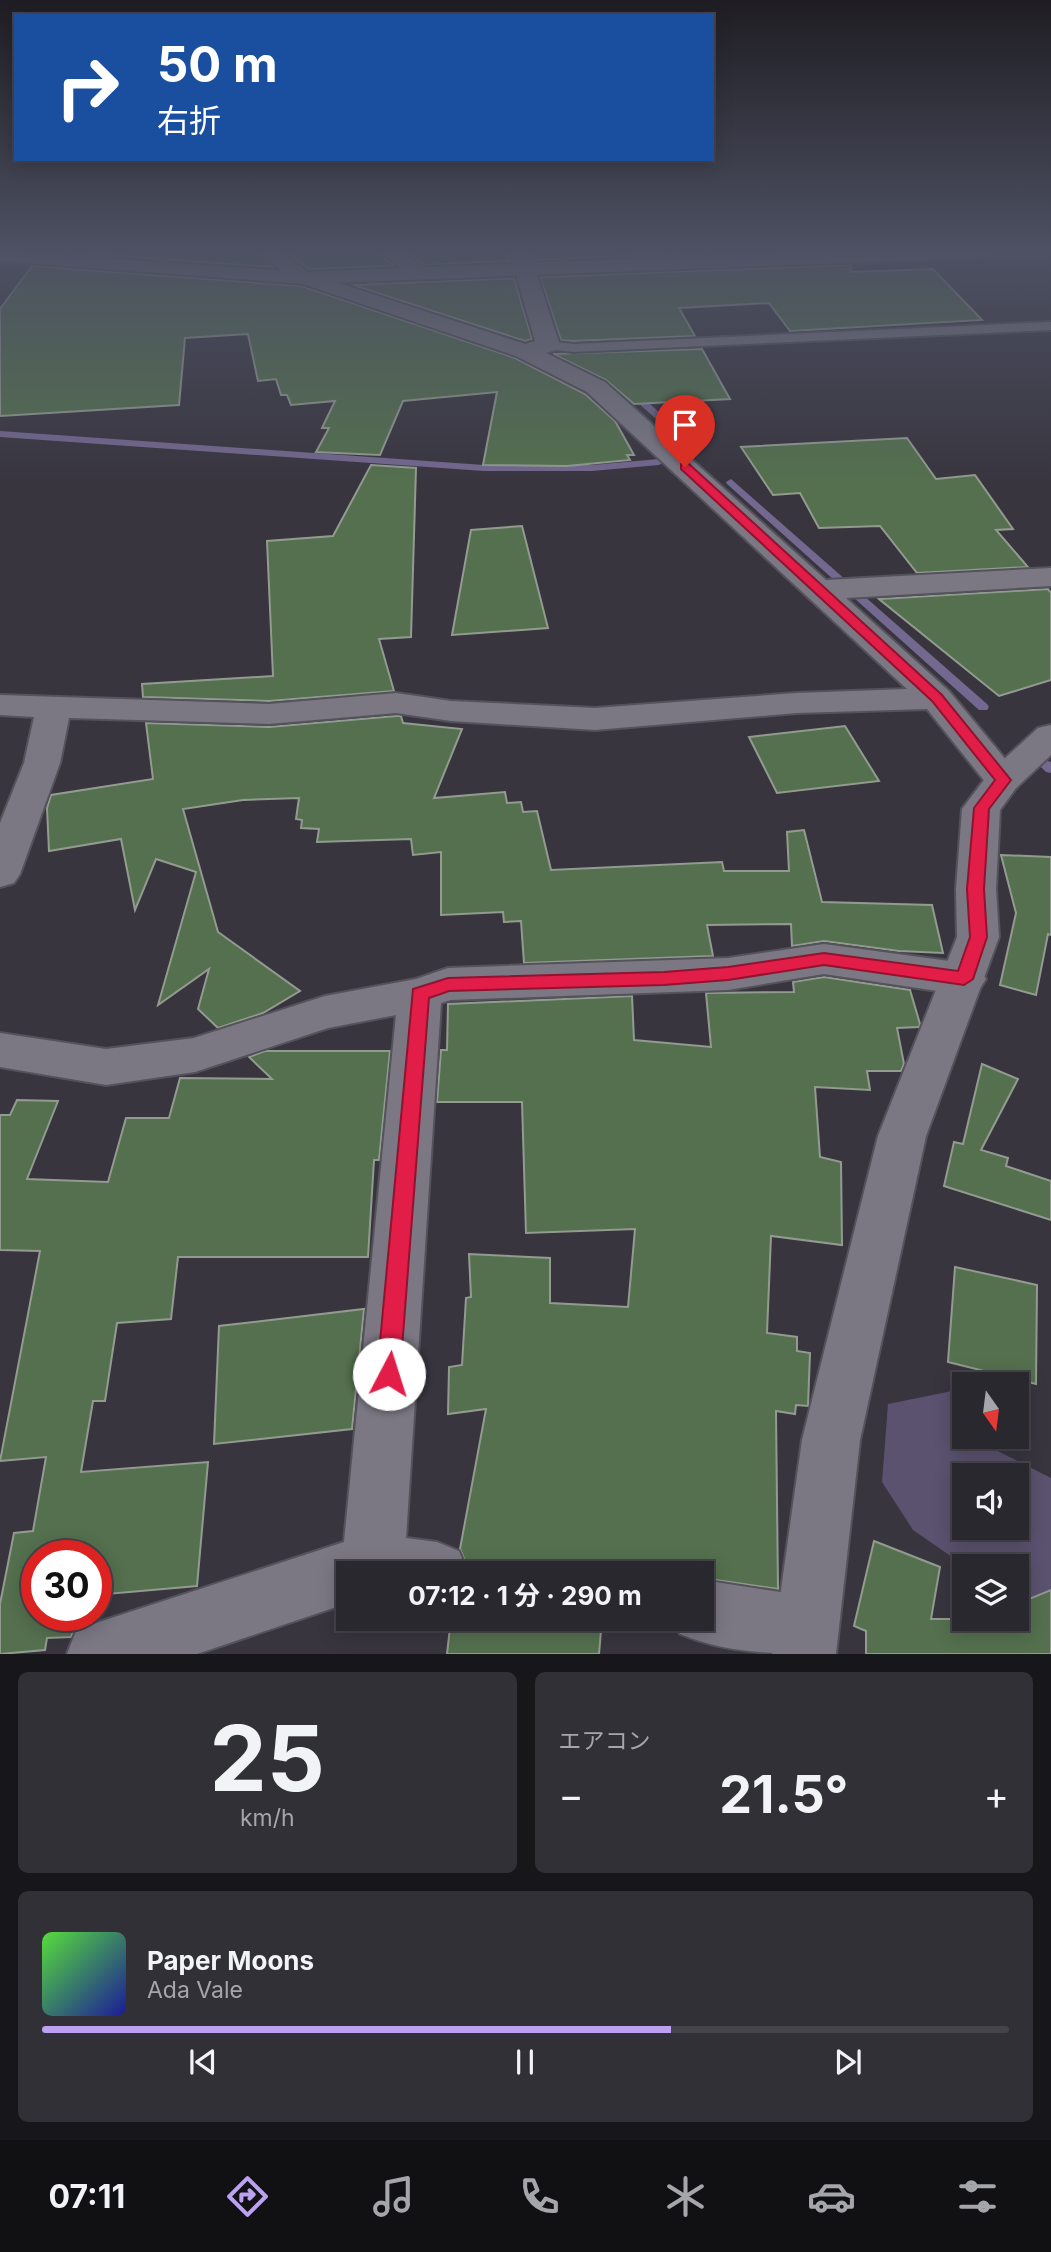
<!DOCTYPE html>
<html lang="ja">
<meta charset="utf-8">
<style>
body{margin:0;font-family:Inter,"Noto Sans JP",sans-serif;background:#323037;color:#f1f3f6;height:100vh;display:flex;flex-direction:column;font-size:26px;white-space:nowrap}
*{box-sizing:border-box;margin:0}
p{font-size:23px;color:#a5a6aa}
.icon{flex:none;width:38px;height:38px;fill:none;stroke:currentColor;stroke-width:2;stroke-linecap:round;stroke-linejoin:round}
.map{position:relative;height:1654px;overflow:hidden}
.sheet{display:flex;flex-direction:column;gap:18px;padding:18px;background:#17161a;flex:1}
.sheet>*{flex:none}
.banner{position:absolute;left:14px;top:14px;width:700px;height:147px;border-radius:0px;box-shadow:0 4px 18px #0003,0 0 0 2px #46444b;background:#1a4fa0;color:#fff;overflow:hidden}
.needle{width:46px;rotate:166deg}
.tools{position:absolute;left:952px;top:1372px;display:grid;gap:14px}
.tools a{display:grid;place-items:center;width:77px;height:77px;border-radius:0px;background:#2a282f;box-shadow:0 4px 18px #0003,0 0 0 2px #46444b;font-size:35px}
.speed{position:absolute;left:21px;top:1540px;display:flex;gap:14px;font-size:35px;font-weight:700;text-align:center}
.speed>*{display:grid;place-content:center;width:91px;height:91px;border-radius:50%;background:#2a282f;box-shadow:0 4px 18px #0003,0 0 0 2px #46444b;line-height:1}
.speed .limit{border:10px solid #d22;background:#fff;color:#111}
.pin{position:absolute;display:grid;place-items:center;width:60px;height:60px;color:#fff;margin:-72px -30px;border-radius:50% 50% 50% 0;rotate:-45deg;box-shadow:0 0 7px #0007}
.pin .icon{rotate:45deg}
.me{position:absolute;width:77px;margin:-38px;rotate:5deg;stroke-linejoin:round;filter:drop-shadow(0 0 5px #0008)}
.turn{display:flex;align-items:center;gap:24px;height:147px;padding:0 28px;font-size:32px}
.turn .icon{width:91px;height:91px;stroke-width:2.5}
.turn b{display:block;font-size:49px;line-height:60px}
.big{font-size:52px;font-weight:700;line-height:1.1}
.sheet .card{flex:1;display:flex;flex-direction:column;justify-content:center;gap:10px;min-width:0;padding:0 24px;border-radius:10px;background:#323037}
.sheet .dial{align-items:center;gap:0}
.dial b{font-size:91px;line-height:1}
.song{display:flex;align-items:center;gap:21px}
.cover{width:84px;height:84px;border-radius:10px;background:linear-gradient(135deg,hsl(110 70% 55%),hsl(240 70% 35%))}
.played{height:7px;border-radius:4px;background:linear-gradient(90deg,#bca0f2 65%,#46444b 65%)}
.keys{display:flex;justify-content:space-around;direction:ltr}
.heat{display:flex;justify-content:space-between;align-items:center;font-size:38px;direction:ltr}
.sheet .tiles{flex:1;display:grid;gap:18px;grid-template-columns:1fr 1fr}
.card:last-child{grid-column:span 2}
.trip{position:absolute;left:336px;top:1561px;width:378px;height:70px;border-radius:0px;background:#2a282f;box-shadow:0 4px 18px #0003,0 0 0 2px #46444b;font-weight:700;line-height:70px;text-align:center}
.tab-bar{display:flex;height:112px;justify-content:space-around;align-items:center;background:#111013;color:#a5a6aa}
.tab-bar .icon{width:49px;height:49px}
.tab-bar .current{color:#bca0f2}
.tab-bar b{font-size:32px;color:#f1f3f6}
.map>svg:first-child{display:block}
.green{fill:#5a526f;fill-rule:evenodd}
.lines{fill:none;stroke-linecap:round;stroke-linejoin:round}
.stream{fill:#73688f;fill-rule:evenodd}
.building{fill:#54704e;stroke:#939b91;stroke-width:2}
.lane-casing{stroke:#54525b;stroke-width:4}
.street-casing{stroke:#54525b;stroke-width:4}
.secondary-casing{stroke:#54525b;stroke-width:4}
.lane{fill:#7b7884;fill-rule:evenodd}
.street{fill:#7b7884;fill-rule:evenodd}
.secondary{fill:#7b7884;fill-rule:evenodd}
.route{fill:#e11d48;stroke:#92132f;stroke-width:2}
</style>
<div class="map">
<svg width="1051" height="1654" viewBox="0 0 1051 1654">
<rect width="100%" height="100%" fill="#38353f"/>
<!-- green -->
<path class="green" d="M952,1391l12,19v27h20l10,12 57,29v175l-94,-17 4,-41 -9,-38 -39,-27 -31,-48 6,-78zM964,1475h53v53h-53zM964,1566h53v53h-53z"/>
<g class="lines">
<!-- stream -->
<g class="stream">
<path d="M348,279l32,10 1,2 -4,2 -32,-10 -1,-2z"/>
<path d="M628,390h6l62,55v4h-6l-62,-55z"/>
<path d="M0,431l484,34h108l67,-6 5,3 -5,3 -67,6h-108l-484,-34z"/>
<path d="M731,479l256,225 2,3 -2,3h-8l-252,-226 -1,-2z"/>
<path d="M1045,760l6,2v11l-5,-1 -8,-8z"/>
</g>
</g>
<!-- building -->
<g class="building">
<path d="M43,251h210l20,16z"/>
<path d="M285,251h92l17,15 -85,3z"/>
<path d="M407,251h100l2,10 -86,4z"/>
<path d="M532,251h219l-216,9z"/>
<path d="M851,265v7l82,-3 49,51 -192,11 -21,-28 -90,5 16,28 -122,5 -12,-1 -21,-63z"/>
<path d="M32,266l270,20 213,72 70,36 30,27 19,34h-7l3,5 -63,6 -84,-1 14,-73 -94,9 -23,54 -64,-3 13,-24h-7l13,-27 -44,4 -4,-10h-6l-5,-16 -18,2 -10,-47 -63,4 -6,67 -179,11v-107z"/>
<path d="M514,278l18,61 -7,2 -173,-56z"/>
<path d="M702,349l28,50 -96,5 -28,-24 -53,-26z"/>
<path d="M907,438l29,41 39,-4 38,54 -17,1 32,37 -111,6 -37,-47 -61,2 -19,-35 -27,2 -32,-48z"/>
<path d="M371,465l45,3 -5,169 -32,2 15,52 -125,10 -126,-4 -1,-13 131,-8 -6,-135 66,-5z"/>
<path d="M522,526l26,102 -96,7 19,-105z"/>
<path d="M1048,589l3,4v87l-52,16 -120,-97z"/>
<path d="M396,716h5l2,7 59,6 -28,69 71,-6 2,11 14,-1 2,10 14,-1 14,59 171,-8 2,9h65l-2,-39 17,-2 18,72 110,3 11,48 -44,-2 -75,-10 -32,5 -1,-22 -84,1 6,31 -189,7 -3,-42 -17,1 -1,-10 -62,3v-63l-28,3 -2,-16 -94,3 2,-13 -18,-1 1,-8 -6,-1 3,-21 -56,2 -60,9 35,123 82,59 -37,22 -45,15 -20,-19 11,-40 -51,36 38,-133 -40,-13 -21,51 -14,-71 -72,12 -2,-43 4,-13 102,-16 -7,-56 123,4z"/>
<path d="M845,726l34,55 -102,12 -28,-56z"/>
<path d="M1001,855l50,2v78l-3,-1 -12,61 -36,-10 16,-72z"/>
<path d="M824,977l86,13 10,34 -1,3 -22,1 7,36 -3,7h-34l3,19 -55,-3 5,70 21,5 1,83 -71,-9 -4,97 30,4v14l13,2 -2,53 -12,-1 -1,9 -19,-3 2,178 -76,-11v-5h-232l-10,-24 26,-140 -38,5 1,-47 13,-2 4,-67 5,-1 -2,-43 81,4v45l78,4 7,-78 -109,4 -4,-131h-85l4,-52h6l1,-46 184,-8 2,44 77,7 -5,-54 88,-1 -1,-10z"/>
<path d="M265,1051h125l-11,109h-5l-6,97h-190l-7,62 -54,4 -12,78h-12l-12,71 127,-10 -11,124 -101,9v-39h-59v59h40l-2,13 -4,9 -24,1 -2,12 -45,4v-50l14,-71 19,-2 13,-74 -46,4 40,-210 -40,-1v-135h10l7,-15 41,1 -31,78 81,3 18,-64h43l11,-40 92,1 -23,-22z"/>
<path d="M982,1064l36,15 -37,71 27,8 -2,8 45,15v39l-107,-34 10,-44 9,2z"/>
<path d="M955,1267l82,18 -1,99 -88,-22z"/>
<path d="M364,1309l-12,120 -138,15 5,-118z"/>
<path d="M874,1541l66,26 -9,52h86v-15l34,-14v64h-185v-23l-12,-5z"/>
<path d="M451,1619h151l-3,35h-152z"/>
</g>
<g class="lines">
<defs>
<path id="lane" d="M1051,322v8l-478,22 -25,-3 -7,-4 7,-4 25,3z"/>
<g id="street">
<path d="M256,251h24l31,23 214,70 10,-3 -26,-90h20l31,94 -4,5 -10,3 59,29 221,198 225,-12v18l-205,12 103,93 67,81 6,8 -6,8 -13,3 -13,-3 -63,-79 -130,4 -202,17 -144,-9 -55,-8 -127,11 -200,-6 -9,45 -40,111 -6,9 -14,4v-64l24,-60 10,-46 -34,-2v-20l269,9 127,-11 55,8 144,7 202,-15 110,-4 -320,-297 -71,-36 -219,-74z"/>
<path d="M380,251h23l26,22 -11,6 -7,-2z"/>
<path d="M824,944l140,19 15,5 7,11 -7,11 -15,5 -140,-21 -96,16 -277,10 -10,3 -35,535 31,4 22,9 9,22h-120v30l-151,51h-130l9,-23 23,-9 245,-80 52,-527 -68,13 -133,44 -89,13 -106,-18v-34l106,16 88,-11 131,-42 91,-17 32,-11 280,-10z"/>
<path d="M702,1580l105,16 23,9 9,23 -9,23 -8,3c-48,0 -97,-1 -142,-20l-7,-15h29z"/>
</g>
<g id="secondary">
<path d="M0,251l304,21 520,-21h175l-10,6 -685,27 -304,-23z"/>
<path d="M1051,725v30l-35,33 -16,22 -4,79 3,48 -73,199 -66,304 -24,214h-64l30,-214 76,-304 79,-199 -1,-48 6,-80 28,-37 48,-44z"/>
</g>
</defs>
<!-- lane casing -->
<use href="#lane" class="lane-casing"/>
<!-- street casing -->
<use href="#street" class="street-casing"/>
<!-- secondary casing -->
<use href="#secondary" class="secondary-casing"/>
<!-- lane -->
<use href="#lane" class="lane"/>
<!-- street -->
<use href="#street" class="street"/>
<!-- secondary -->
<use href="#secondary" class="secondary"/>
</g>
<!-- sky -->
<linearGradient id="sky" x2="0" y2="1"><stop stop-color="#1f1d23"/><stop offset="0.52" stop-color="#4d5163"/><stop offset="1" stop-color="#4d5163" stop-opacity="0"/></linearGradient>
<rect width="1051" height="483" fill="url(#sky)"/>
<!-- route -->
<path class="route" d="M681,464h8l253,231 69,85 -22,29 -5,80 3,48 -14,42 -9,6 -140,-20 -96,15 -64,5 -215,6 -20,7 -29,376 -3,8 -8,3 -8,-3 -4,-8 36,-385 35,-11 216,-6 64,-5 96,-14 134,18 12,-34 -3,-48 7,-81 21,-28 -63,-79 -251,-232z"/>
</svg>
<div class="tools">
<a><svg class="needle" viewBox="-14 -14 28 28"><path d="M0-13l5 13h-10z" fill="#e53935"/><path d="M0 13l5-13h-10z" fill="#a5a6aa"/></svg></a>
<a><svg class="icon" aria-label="sound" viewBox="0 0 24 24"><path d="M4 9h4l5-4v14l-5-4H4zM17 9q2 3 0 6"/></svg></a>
<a><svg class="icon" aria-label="layers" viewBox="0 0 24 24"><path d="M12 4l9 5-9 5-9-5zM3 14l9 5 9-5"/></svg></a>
</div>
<div class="speed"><div class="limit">30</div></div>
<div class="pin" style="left:685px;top:467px;background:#d93025"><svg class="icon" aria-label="arrive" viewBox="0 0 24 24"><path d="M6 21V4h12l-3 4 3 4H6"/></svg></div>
<svg class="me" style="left:389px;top:1374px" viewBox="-20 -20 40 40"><circle r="19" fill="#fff"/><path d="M0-13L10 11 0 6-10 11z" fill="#e11d48"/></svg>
<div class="trip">07:12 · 1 分 · 290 m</div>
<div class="banner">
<div class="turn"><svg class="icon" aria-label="right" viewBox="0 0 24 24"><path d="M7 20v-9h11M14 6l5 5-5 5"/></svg><div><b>50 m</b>右折</div></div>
</div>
</div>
<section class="sheet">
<div class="tiles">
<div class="card dial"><b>25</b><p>km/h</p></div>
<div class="card"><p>エアコン</p>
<div class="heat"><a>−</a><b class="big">21.5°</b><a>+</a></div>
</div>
<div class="card">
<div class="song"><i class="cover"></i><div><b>Paper Moons</b><p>Ada Vale</p></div></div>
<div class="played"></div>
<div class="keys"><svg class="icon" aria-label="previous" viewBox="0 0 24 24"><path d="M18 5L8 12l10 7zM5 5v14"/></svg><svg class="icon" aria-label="pause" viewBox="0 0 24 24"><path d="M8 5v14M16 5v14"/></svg><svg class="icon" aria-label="next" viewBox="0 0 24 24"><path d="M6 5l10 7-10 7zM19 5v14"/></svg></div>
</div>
</div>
</section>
<nav class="tab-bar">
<b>07:11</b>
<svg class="icon current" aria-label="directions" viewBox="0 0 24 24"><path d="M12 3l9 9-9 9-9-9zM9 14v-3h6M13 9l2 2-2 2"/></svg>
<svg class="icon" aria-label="music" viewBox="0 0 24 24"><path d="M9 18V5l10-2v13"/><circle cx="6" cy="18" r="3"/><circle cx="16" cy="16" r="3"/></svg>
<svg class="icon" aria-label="phone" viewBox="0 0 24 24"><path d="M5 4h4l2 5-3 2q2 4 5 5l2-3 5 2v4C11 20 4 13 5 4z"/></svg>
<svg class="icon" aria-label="climate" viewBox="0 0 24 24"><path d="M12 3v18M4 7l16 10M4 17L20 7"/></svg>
<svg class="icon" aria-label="car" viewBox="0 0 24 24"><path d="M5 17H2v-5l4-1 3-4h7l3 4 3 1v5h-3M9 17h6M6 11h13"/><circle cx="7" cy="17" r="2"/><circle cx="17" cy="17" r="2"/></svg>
<svg class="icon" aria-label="filters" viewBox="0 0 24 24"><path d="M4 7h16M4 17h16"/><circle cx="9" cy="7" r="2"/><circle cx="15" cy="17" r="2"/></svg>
</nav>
